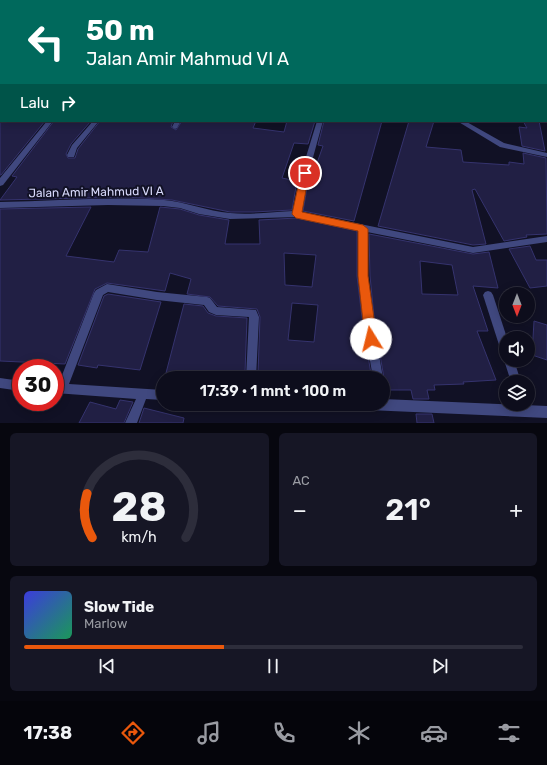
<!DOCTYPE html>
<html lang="id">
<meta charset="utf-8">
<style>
body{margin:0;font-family:Rubik,sans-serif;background:#161625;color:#f1f3f6;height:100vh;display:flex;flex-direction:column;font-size:15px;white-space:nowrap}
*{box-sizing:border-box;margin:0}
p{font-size:13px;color:#9a9ca3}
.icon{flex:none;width:22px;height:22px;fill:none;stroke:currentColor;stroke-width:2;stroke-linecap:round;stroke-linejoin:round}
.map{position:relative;height:423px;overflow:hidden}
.drawer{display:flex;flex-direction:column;gap:10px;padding:10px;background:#07070f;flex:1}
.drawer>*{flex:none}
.guide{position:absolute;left:0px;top:0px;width:547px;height:122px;box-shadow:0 2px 10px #0003,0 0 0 1px #2d2d3b;background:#00695c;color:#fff;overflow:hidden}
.needle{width:26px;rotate:180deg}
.controls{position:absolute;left:499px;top:287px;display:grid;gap:8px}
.controls a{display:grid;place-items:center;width:36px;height:36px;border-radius:50%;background:#0d0d1c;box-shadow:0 2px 10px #0003,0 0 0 1px #2d2d3b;font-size:20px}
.speed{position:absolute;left:12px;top:359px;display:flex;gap:8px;font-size:20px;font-weight:700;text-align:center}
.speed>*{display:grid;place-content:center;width:52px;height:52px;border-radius:50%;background:#0d0d1c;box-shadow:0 2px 10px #0003,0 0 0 1px #2d2d3b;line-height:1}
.speed .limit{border:6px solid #d22;background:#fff;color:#111}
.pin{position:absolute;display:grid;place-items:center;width:34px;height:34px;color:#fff;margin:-17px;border:2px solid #fff;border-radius:50%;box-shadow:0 1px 4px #0007}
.me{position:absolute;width:44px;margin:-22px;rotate:351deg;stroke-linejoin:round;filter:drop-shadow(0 0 3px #0008)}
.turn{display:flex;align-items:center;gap:14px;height:84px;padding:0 20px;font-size:18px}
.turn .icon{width:52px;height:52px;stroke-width:2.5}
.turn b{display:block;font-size:28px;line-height:34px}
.then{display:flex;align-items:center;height:38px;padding:0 20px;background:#0003;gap:8px;font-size:15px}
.big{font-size:30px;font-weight:600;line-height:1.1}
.drawer .card{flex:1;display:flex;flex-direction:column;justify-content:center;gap:6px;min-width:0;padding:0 14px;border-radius:6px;background:#161625}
.drawer .dial{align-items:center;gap:0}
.dial svg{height:104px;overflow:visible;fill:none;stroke:#2d2d3b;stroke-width:7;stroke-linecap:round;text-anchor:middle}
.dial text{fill:#f1f3f6;stroke:none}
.song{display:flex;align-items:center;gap:12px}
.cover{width:48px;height:48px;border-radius:6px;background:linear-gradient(135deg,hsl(240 70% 55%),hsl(150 70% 35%))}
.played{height:4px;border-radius:2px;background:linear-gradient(90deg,#ea580c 40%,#2d2d3b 40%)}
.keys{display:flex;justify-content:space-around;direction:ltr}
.heat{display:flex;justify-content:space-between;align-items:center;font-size:22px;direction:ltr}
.drawer .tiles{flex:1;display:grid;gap:10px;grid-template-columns:1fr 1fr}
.card:last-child{grid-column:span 2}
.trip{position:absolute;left:156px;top:371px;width:234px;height:40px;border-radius:20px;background:#0d0d1c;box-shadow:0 2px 10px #0003,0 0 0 1px #2d2d3b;font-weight:600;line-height:40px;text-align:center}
.dock{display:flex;height:64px;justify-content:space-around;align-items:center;background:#05050b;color:#9a9ca3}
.dock .icon{width:28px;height:28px}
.dock .on{color:#ea580c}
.dock b{font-size:18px;color:#f1f3f6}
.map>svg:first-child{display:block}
.building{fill:#211f44;stroke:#35336e;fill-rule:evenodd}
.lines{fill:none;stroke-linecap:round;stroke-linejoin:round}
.service{fill:#40487f;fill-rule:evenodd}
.minor{fill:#40487f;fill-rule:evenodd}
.tertiary{fill:#40487f;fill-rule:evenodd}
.route{fill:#ea580c;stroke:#983908}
.labels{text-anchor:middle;stroke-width:4;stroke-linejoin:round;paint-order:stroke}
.street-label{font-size:12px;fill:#d8dafb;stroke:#111125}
</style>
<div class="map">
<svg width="547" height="423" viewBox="0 0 547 423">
<rect width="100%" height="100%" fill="#111125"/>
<!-- building -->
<g class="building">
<path d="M0,121h45l-44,54h-1z"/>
<path d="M54,121h37l-20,23 -5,10 2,4h7l3,-9 22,-28h73l-2,6 5,3 6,-9h74l-3,7 31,4 3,-11h28l-7,23 -14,-1 -12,35 15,3 -5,29 -39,2h-23l-58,-12 -44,-3 -128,3 17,-23 -5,-1z"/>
<path d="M324,121h58l-28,100 -51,-10 5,-29 2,1 13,-37 -5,-1z"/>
<path d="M409,121h25l-8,26 35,3 2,12 46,3v-3l15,2 -1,-11 23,5 1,76 -21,1 1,2 -23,4 -29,-52 -3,1 14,54 -13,1 -95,-19z"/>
<path d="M523,121h16l6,30 -23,-5 -3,-19 8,1z"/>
<path d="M91,207l-25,49 48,6 5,-12 29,2 12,-45 20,2 19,6 30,5 -4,24h35l-1,-24 38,-2 60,13v45l6,50 8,48h-15v2l-37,-2v4h-29l-32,-4 2,-57 -3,-8 -39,-3 -8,-9 -23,-3 4,-15 -21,-6 -5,18 -58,-8 -12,6 -30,75 -65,-3v-152zM284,253l32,2 -4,32 -27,-2zM292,303l26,2 -4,37 -26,-2z"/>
<path d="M369,234l104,20 16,-2 9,36 -25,-2 15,45h-11l19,49 -33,2 1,2 -30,1 1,5h-8l2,9h-16l-2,-9h-28v-10l1,-2 -9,-52 -5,-50zM420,261l32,4 6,30 -36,-1z"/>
<path d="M530,246l6,14h11v26l-17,2 -21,-39z"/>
<path d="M108,294l53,8 -21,68 -42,-5 -1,3 -19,-3 26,-69z"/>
<path d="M184,304l19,2 5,7 8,3 31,2 -2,54 -9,-1 -1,7h-56l1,-3 -14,-2z"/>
<path d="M534,321l13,4v35l-15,-5z"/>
<path d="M120,400l13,2 -9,21h-45l11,-21 26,7z"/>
<path d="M144,408l40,10 -1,5h-44z"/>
<path d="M416,414h16l2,9h-17z"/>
</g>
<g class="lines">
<!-- service -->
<g class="service">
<path d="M488,291l3,1 2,3 14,43 -1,18 -4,-2 -1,-3 -18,-56 2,-3z"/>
<path d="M506,356v4h8l7,22h-10l-7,-22z"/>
</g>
<!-- minor -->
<g class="minor">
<path d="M83,0h5l-5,1z"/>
<rect x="146" y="0" width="4" height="1"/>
<rect x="238" y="0" width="17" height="1"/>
<rect x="393" y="0" width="4" height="1"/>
<rect x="462" y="0" width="15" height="1"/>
<rect x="546" y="5" width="1" height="3"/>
<path d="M546,55l1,1v4l-1,-1z"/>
<rect x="546" y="108" width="1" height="4"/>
<path d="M47,121h6l-50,64 -3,1v-8z"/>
<path d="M93,121h6l-22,27 -3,9h-6l-1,-2 5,-10z"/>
<path d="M175,121h6l-4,7 -2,1 -3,-2z"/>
<path d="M317,121h6l-17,62 -5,29 172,35 74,-11v6l-74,11 -106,-21 1,44 6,50 9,52v1l-10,-1 -9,-52 -6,-50 1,-46 -62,-13 -67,2 -31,-5 -19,-6 -17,-2 -55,-1 -108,3v-6c54,-1 110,-6 164,-2 22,2 43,11 66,13 20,2 43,-1 63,-2l5,-28z"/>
<path d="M107,284l50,8 50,5 3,1 7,9 39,3 3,7 -3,61h-10l3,-61 -33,-2 -7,-3 -5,-7 -47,-5 -49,-8 -5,3 -34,89 94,6v10l-17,-1 -9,24h-12l11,-24 -81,-6v-10h4l35,-90 2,-3z"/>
<path d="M0,378l21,3v10l-21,-3z"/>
<path d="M383,399l164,7v12l-179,-8 -4,-2 -2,-4h21z"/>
</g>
<!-- tertiary -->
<g class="tertiary">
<path d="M0,85h1l-1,5z"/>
<path d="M457,121h8l39,22 43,10v4l-47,-10z"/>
</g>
</g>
<!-- route -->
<path class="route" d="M305,170l4,3 -7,39 61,13 5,4v47l9,63 -2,4 -4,1 -4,-1 -2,-4 -7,-63v-45l-62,-13 -4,-4 9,-41z"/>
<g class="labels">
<!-- street labels -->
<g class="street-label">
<text transform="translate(96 192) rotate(-1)" y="4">Jalan Amir Mahmud VI A</text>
</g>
</g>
</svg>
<div class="controls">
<a><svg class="needle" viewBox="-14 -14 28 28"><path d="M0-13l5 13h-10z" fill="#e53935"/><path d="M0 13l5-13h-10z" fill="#9a9ca3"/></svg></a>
<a><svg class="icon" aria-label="sound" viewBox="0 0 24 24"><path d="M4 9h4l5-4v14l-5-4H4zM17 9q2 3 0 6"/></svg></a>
<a><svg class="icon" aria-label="layers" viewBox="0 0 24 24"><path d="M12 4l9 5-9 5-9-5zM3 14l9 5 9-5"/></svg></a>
</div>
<div class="speed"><div class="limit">30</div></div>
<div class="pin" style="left:305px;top:173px;background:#d93025"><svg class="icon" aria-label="arrive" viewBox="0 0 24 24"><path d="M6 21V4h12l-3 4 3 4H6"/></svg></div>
<svg class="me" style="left:371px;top:339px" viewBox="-20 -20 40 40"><circle r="19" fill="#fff"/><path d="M0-13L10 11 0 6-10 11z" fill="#ea580c"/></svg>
<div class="trip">17:39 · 1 mnt · 100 m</div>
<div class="guide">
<div class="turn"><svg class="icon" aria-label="left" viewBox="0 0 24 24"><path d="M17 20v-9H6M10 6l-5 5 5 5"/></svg><div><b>50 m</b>Jalan Amir Mahmud VI A</div></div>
<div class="then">Lalu<svg class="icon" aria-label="right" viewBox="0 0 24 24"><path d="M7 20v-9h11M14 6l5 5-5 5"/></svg></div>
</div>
</div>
<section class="drawer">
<div class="tiles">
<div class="card dial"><svg viewBox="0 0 100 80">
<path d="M14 69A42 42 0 1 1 86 69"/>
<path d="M14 69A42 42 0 0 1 10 35" stroke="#ea580c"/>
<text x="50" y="56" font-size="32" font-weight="700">28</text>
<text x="50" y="72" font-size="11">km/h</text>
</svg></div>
<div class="card"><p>AC</p>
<div class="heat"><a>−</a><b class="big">21°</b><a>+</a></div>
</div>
<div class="card">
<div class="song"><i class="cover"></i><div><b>Slow Tide</b><p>Marlow</p></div></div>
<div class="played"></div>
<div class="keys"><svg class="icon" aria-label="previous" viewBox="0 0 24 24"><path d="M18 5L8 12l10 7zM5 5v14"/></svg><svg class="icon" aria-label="pause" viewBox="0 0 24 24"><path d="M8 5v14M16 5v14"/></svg><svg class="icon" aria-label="next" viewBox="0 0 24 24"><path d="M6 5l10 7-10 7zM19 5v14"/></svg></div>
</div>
</div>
</section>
<nav class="dock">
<b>17:38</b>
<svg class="icon on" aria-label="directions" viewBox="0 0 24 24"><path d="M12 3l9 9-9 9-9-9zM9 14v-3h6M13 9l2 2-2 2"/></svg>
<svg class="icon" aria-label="music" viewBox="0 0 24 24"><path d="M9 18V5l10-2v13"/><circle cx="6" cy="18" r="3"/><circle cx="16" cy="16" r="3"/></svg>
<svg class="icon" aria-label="phone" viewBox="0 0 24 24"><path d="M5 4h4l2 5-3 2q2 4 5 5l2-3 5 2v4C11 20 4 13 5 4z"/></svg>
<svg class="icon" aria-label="climate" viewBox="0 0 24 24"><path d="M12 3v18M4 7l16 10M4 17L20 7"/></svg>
<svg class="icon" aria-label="car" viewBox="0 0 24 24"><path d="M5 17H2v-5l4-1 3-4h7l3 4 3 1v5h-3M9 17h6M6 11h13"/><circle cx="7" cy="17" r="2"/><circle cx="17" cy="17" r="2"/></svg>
<svg class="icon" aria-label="filters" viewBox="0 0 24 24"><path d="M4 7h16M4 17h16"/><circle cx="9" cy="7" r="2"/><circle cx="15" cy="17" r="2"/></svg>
</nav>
